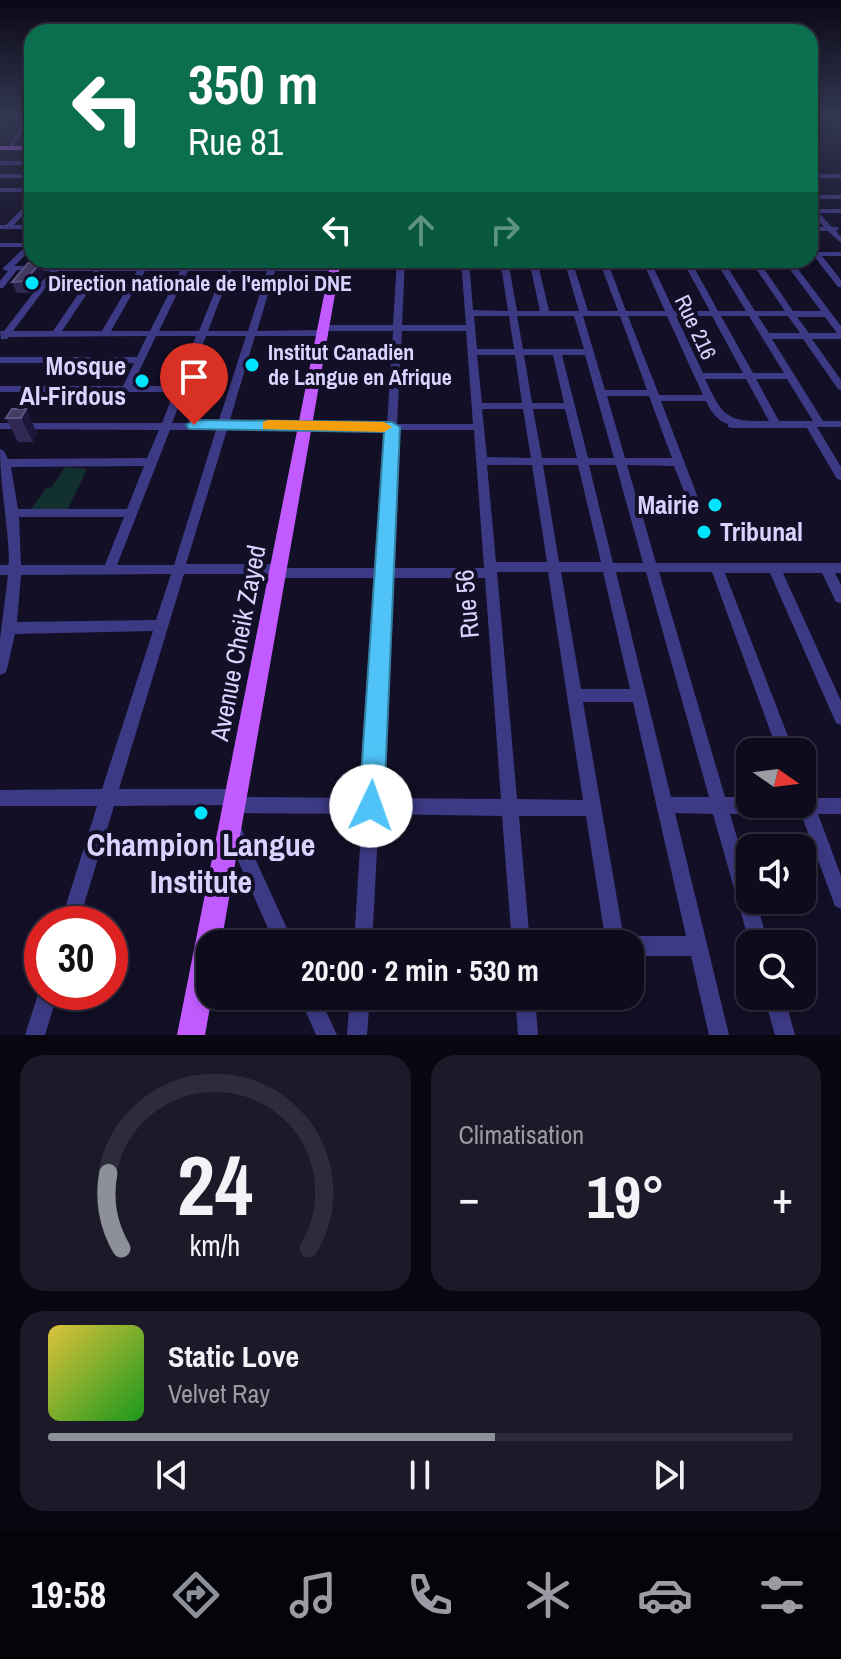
<!DOCTYPE html>
<html lang="fr">
<meta charset="utf-8">
<style>
body{margin:0;font-family:"Archivo Narrow",sans-serif;background:#1c1929;color:#f1f3f6;height:100vh;display:flex;flex-direction:column;font-size:30px;white-space:nowrap}
*{box-sizing:border-box;margin:0}
p{font-size:26px;color:#9b9ba3}
.icon{flex:none;width:44px;height:44px;fill:none;stroke:currentColor;stroke-width:2;stroke-linecap:round;stroke-linejoin:round}
.map{position:relative;height:1035px;overflow:hidden}
.side{display:flex;flex-direction:column;gap:20px;padding:20px;background:#08060f;flex:1}
.side>*{flex:none}
.banner{position:absolute;left:24px;top:24px;width:794px;height:244px;border-radius:24px;box-shadow:0 4px 12px #0003,0 0 0 2px #2e2b3b;background:#0b6e4f;color:#fff;overflow:hidden}
.needle{width:52px;rotate:104deg}
.fabs{position:absolute;left:736px;top:738px;display:grid;gap:16px}
.fabs a{display:grid;place-items:center;width:80px;height:80px;border-radius:16px;background:#0e0b1c;box-shadow:0 4px 12px #0003,0 0 0 2px #2e2b3b;font-size:40px}
.speed{position:absolute;left:24px;top:906px;display:flex;gap:16px;font-size:40px;font-weight:700;text-align:center}
.speed>*{display:grid;place-content:center;width:104px;height:104px;border-radius:50%;background:#0e0b1c;box-shadow:0 4px 12px #0003,0 0 0 2px #2e2b3b;line-height:1}
.speed .limit{border:12px solid #d22;background:#fff;color:#111}
.pin{position:absolute;display:grid;place-items:center;width:68px;height:68px;color:#fff;margin:-82px -34px;border-radius:50% 50% 50% 0;rotate:-45deg;box-shadow:0 0 8px #0007}
.pin .icon{rotate:45deg}
.me{position:absolute;width:88px;margin:-44px;rotate:3deg;stroke-linejoin:round;filter:drop-shadow(0 0 6px #0008)}
.turn{display:flex;align-items:center;gap:28px;height:168px;padding:0 32px;font-size:36px}
.turn .icon{width:104px;height:104px;stroke-width:2.5}
.turn b{display:block;font-size:56px;line-height:68px}
.lanes{display:flex;align-items:center;height:76px;padding:0 32px;background:#0003;justify-content:center;gap:40px;direction:ltr}
.lanes .off{opacity:.35}
.big{font-size:60px;font-weight:800;line-height:1.1}
.side .card{flex:1;display:flex;flex-direction:column;justify-content:center;gap:12px;min-width:0;padding:0 28px;border-radius:24px;background:#1c1929}
.side .dial{align-items:center;gap:0}
.dial svg{height:208px;overflow:visible;fill:none;stroke:#2e2b3b;stroke-width:7;stroke-linecap:round;text-anchor:middle}
.dial text{fill:#f1f3f6;stroke:none}
.song{display:flex;align-items:center;gap:24px}
.cover{width:96px;height:96px;border-radius:12px;background:linear-gradient(135deg,hsl(50 70% 55%),hsl(120 70% 35%))}
.played{height:8px;border-radius:4px;background:linear-gradient(90deg,#8c9099 60%,#2e2b3b 60%)}
.keys{display:flex;justify-content:space-around;direction:ltr}
.heat{display:flex;justify-content:space-between;align-items:center;font-size:44px;direction:ltr}
.side .tiles{flex:1;display:grid;gap:20px;grid-template-columns:1fr 1fr}
.card:last-child{grid-column:span 2}
.trip{position:absolute;left:196px;top:930px;width:448px;height:80px;border-radius:24px;background:#0e0b1c;box-shadow:0 4px 12px #0003,0 0 0 2px #2e2b3b;font-weight:800;line-height:80px;text-align:center}
.dock{display:flex;height:128px;justify-content:space-around;align-items:center;background:#06040b;color:#9b9ba3}
.dock .icon{width:56px;height:56px}
.dock .active{color:#8c9099}
.dock b{font-size:36px;color:#f1f3f6}
.map>svg:first-child{display:block}
.green{fill:#12302f}
.lines{fill:none;stroke-linecap:round;stroke-linejoin:round}
.minor{fill:#3d3a85;fill-rule:evenodd}
.major{fill:#c25bff;fill-rule:evenodd}
.wall{fill:#312854}
.shaded-wall{fill:#1d163a}
.building{fill:#433a66;stroke:#5a527e;stroke-width:2}
.route{fill:#4fc3f7;stroke:#337fa1;stroke-width:2}
.slow{fill:#f59e0b}
.poi-dot{fill:#00e5ff;stroke:#130f26;stroke-width:3}
.labels{text-anchor:middle;stroke-width:8;stroke-linejoin:round;paint-order:stroke}
.far-poi-label{font-size:22px;font-weight:bold;fill:#d9d4ff;stroke:#130f26;text-anchor:start}
.far-street-label{font-size:22px;fill:#d9d4ff;stroke:#130f26}
.poi-label{font-size:26px;font-weight:bold;fill:#d9d4ff;stroke:#130f26;text-anchor:end}
.street-label{font-size:26px;fill:#d9d4ff;stroke:#130f26}
.near-poi-label{font-size:32px;font-weight:bold;fill:#d9d4ff;stroke:#130f26}
</style>
<div class="map">
<svg width="841" height="1035" viewBox="0 0 841 1035">
<rect width="100%" height="100%" fill="#130f26"/>
<!-- green -->
<path class="green" d="M65,467l22,2 -20,42h-37l16,-23 6,-1z"/>
<g class="lines">
<!-- minor -->
<g class="minor">
<path d="M27,116l5,1 -21,32h-4z"/>
<rect x="0" y="161" width="32" height="4"/>
<rect x="0" y="174" width="32" height="4"/>
<rect x="810" y="174" width="31" height="4"/>
<rect x="0" y="188" width="32" height="4"/>
<rect x="810" y="195" width="31" height="4"/>
<path d="M32,199v6l-18,20h18v4h-32v-4h6z"/>
<path d="M810,205l6,4h25v4h-22l13,14h6l1,2 -3,2 5,6v6l-13,-12h-18v-4h14l-14,-15z"/>
<path d="M0,243h32v6l-18,17 324,1v4h-63l-18,60 66,-1 -3,-2 4,-3h69l4,-65h8l-3,65h64l-5,-65h8l4,50 35,1 -8,-51h8l9,51h23l-11,-51h8l12,51h30l-15,-51h8l16,51h30l-19,-51h8l19,51h39l-23,-51h8l24,51h36l-28,-51h8l28,51h28l-31,-51h8l32,51h30l-35,-51h8l35,51h28l-38,-51h8l50,66v13h-29l29,41v10l-3,-1 -35,-50h-31l51,82h18v6h-24l24,40v13l-4,-1 -30,-51h-75l-4,-1v-3c-11,-3 -18,-14 -22,-23h-45l39,102 -6,4 -53,4 15,52h185v10h-6l6,12v18l-5,-1 -14,-29h-39l58,128v24l-5,-2 -66,-150h-45l69,179h-16l-66,-180h-53l66,225h25v7h52v-17l6,2 3,9h30v16h-23l23,62v33l-6,-3 -34,-92h-71l20,67v19h6l12,44 -18,1 -37,-131 -38,-1 54,222h-20l-18,-79h-61v-12h-24l-20,-128h-67l11,128h-18l-10,-128 -123,-2 -7,130h-18l8,-130 -128,-1 -6,-2 -2,-6 -112,1 -36,118h-18l37,-118h-97v-16l102,-1 51,-158 -138,3 -8,35 -2,4 -5,2v-36l8,-64h-8v-10h8l1,-4c-1,-38 -9,-75 -9,-112l4,2 4,8 139,-1 12,-28 -159,-1v-6h162l12,-31h-174v-6h123l11,-23h-134v-6h137l10,-21 -138,1 -2,2h-6l-1,-8h4l46,-60 -33,-1 -14,18h-3v-7l8,-10 -6,-2 23,-22h-25zM58,271h36l-41,60h-40zM102,271h35l-35,60h-40zM145,271h35l-30,60h-39zM188,271h35l-24,60h-40zM231,271h36l-19,60h-40zM474,316h35l5,33h-37zM517,316h57l10,33h-61zM583,316h37l27,74h-42zM628,316h39l36,79h-44zM676,316h36l31,57h-40zM721,316h28l35,57h-31zM758,316h30l12,17h-31zM797,317h28l12,16h-28zM324,331h69l-6,93 -158,-1 26,-87h68l4,-3zM402,331h64l7,93h-76zM156,336h40l-20,50h-44zM206,336h40l-28,87h-46zM477,355h38l7,48h-40zM524,355h29l11,48h-32zM562,355h23l29,103h-26zM705,379h41l23,42c-43,1 -46,-4 -64,-42zM756,379h31l26,42h-34zM607,396h42l23,62h-47zM482,409h41l8,49 -44,-1zM533,409h32l12,49h-35zM170,430h46l-42,135h-57zM227,430h159l-9,138h-92l-6,-4h-93zM397,430h77l10,138h-94zM487,465h45l15,97h-51zM543,465h35l23,97h-42zM589,465h27l27,98h-30zM627,465l47,1 13,33 -49,4zM144,466l-17,43h-109l-7,-42zM19,517h105l-19,48h-84zM497,572h51l35,228 -66,-1zM561,572h42l27,117h-49zM616,572h30l63,225h-38zM171,574l-15,46 -139,2 4,-47zM184,574h88l6,4h99l-14,220 -119,-1 -2,-6 -6,-2h-117zM390,578h95l16,221 -122,-1zM583,702h50l53,234h-56l-6,3z"/>
<path d="M810,245l8,7h23v4h-19l19,24v7h-3l-24,-31h-4z"/>
<path d="M232,818l6,3 56,123h-19l-52,-117 3,-6z"/>
<path d="M41,985l1,7h16l-13,43h-20z"/>
<path d="M299,996h20l18,39h-21z"/>
<path d="M350,996h20l-3,39h-20z"/>
<path d="M515,996h20l3,39h-20z"/>
<path d="M764,996h20l11,39h-20z"/>
</g>
<!-- major -->
<g class="major">
<rect x="0" y="146" width="32" height="4"/>
<path d="M331,260h10l-120,684h-11l2,52 -7,39h-28z"/>
</g>
</g>
<!-- wall -->
<g class="wall">
<path d="M40,263l4,11 -14,19h-13l-5,-11z"/>
<path d="M26,409l11,24 -4,9h-15l-12,-24z"/>
</g>
<!-- shaded-wall -->
<g class="shaded-wall">
<path d="M40,263l4,11 -14,19 -5,-12z"/>
<path d="M26,409l11,24 -4,9 -12,-24z"/>
</g>
<!-- building -->
<g class="building">
<path d="M28,263h12l-15,18 -13,1z"/>
<path d="M12,409h14l-5,9h-15z"/>
</g>
<!-- sky -->
<linearGradient id="sky" x2="0" y2="1"><stop stop-color="#0a0815"/><stop offset="0.44" stop-color="#333752"/><stop offset="1" stop-color="#333752" stop-opacity="0"/></linearGradient>
<rect width="841" height="261" fill="url(#sky)"/>
<!-- route -->
<path class="route" d="M194,420l198,2 8,5 -16,379 -4,9 -9,3 -9,-3 -3,-9 25,-374 -195,-3 -3,-4z"/>
<!-- slow -->
<path class="slow" d="M268,420l116,2 8,5 -8,5 -121,-3v-7z"/>
<!-- markers -->
<g class="poi-dot">
<circle cx="32" cy="283" r="8"/>
<circle cx="252" cy="365" r="8"/>
<circle cx="142" cy="381" r="8"/>
<circle cx="715" cy="505" r="8"/>
<circle cx="704" cy="532" r="8"/>
<circle cx="201" cy="813" r="8"/>
</g>
<g class="labels">
<!-- far-poi labels -->
<g class="far-poi-label">
<text x="48" y="291">Direction nationale de l'emploi DNE</text>
<text x="268" y="360">Institut Canadien<tspan x="268" dy="25">de Langue en Afrique</tspan></text>
</g>
<!-- far-street labels -->
<g class="far-street-label">
<text transform="translate(696 327) rotate(65)" y="8">Rue 216</text>
</g>
<!-- poi labels -->
<g class="poi-label">
<text x="126" y="375">Mosque<tspan x="126" dy="30">Al-Firdous</tspan></text>
<text x="699" y="514">Mairie</text>
<text x="720" y="541" text-anchor="start">Tribunal</text>
</g>
<!-- street labels -->
<g class="street-label">
<text transform="translate(467 604) rotate(-95)" y="9">Rue 56</text>
<text transform="translate(238 643) rotate(-79)" y="9">Avenue Cheik Zayed</text>
</g>
<!-- near-poi labels -->
<g class="near-poi-label">
<text x="201" y="856">Champion Langue<tspan x="201" dy="37">Institute</tspan></text>
</g>
</g>
</svg>
<div class="fabs">
<a><svg class="needle" viewBox="-14 -14 28 28"><path d="M0-13l5 13h-10z" fill="#e53935"/><path d="M0 13l5-13h-10z" fill="#9b9ba3"/></svg></a>
<a><svg class="icon" aria-label="sound" viewBox="0 0 24 24"><path d="M4 9h4l5-4v14l-5-4H4zM17 9q2 3 0 6"/></svg></a>
<a><svg class="icon" aria-label="search" viewBox="0 0 24 24"><circle cx="10" cy="10" r="6"/><path d="M15 15l6 6"/></svg></a>
</div>
<div class="speed"><div class="limit">30</div></div>
<div class="pin" style="left:194px;top:425px;background:#d93025"><svg class="icon" aria-label="arrive" viewBox="0 0 24 24"><path d="M6 21V4h12l-3 4 3 4H6"/></svg></div>
<svg class="me" style="left:371px;top:806px" viewBox="-20 -20 40 40"><circle r="19" fill="#fff"/><path d="M0-13L10 11 0 6-10 11z" fill="#4fc3f7"/></svg>
<div class="trip">20:00 · 2 min · 530 m</div>
<div class="banner">
<div class="turn"><svg class="icon" aria-label="left" viewBox="0 0 24 24"><path d="M17 20v-9H6M10 6l-5 5 5 5"/></svg><div><b>350 m</b>Rue 81</div></div>
<div class="lanes"><svg class="icon" aria-label="left" viewBox="0 0 24 24"><path d="M17 20v-9H6M10 6l-5 5 5 5"/></svg><svg class="icon off" aria-label="ahead" viewBox="0 0 24 24"><path d="M12 20V5M6 11l6-6 6 6"/></svg><svg class="icon off" aria-label="right" viewBox="0 0 24 24"><path d="M7 20v-9h11M14 6l5 5-5 5"/></svg></div>
</div>
</div>
<section class="side">
<div class="tiles">
<div class="card dial"><svg viewBox="0 0 100 80">
<path d="M14 69A42 42 0 1 1 86 69"/>
<path d="M14 69A42 42 0 0 1 9 40" stroke="#8c9099"/>
<text x="50" y="56" font-size="32" font-weight="700">24</text>
<text x="50" y="72" font-size="11">km/h</text>
</svg></div>
<div class="card"><p>Climatisation</p>
<div class="heat"><a>−</a><b class="big">19°</b><a>+</a></div>
</div>
<div class="card">
<div class="song"><i class="cover"></i><div><b>Static Love</b><p>Velvet Ray</p></div></div>
<div class="played"></div>
<div class="keys"><svg class="icon" aria-label="previous" viewBox="0 0 24 24"><path d="M18 5L8 12l10 7zM5 5v14"/></svg><svg class="icon" aria-label="pause" viewBox="0 0 24 24"><path d="M8 5v14M16 5v14"/></svg><svg class="icon" aria-label="next" viewBox="0 0 24 24"><path d="M6 5l10 7-10 7zM19 5v14"/></svg></div>
</div>
</div>
</section>
<nav class="dock">
<b>19:58</b>
<svg class="icon active" aria-label="directions" viewBox="0 0 24 24"><path d="M12 3l9 9-9 9-9-9zM9 14v-3h6M13 9l2 2-2 2"/></svg>
<svg class="icon" aria-label="music" viewBox="0 0 24 24"><path d="M9 18V5l10-2v13"/><circle cx="6" cy="18" r="3"/><circle cx="16" cy="16" r="3"/></svg>
<svg class="icon" aria-label="phone" viewBox="0 0 24 24"><path d="M5 4h4l2 5-3 2q2 4 5 5l2-3 5 2v4C11 20 4 13 5 4z"/></svg>
<svg class="icon" aria-label="climate" viewBox="0 0 24 24"><path d="M12 3v18M4 7l16 10M4 17L20 7"/></svg>
<svg class="icon" aria-label="car" viewBox="0 0 24 24"><path d="M5 17H2v-5l4-1 3-4h7l3 4 3 1v5h-3M9 17h6M6 11h13"/><circle cx="7" cy="17" r="2"/><circle cx="17" cy="17" r="2"/></svg>
<svg class="icon" aria-label="filters" viewBox="0 0 24 24"><path d="M4 7h16M4 17h16"/><circle cx="9" cy="7" r="2"/><circle cx="15" cy="17" r="2"/></svg>
</nav>
